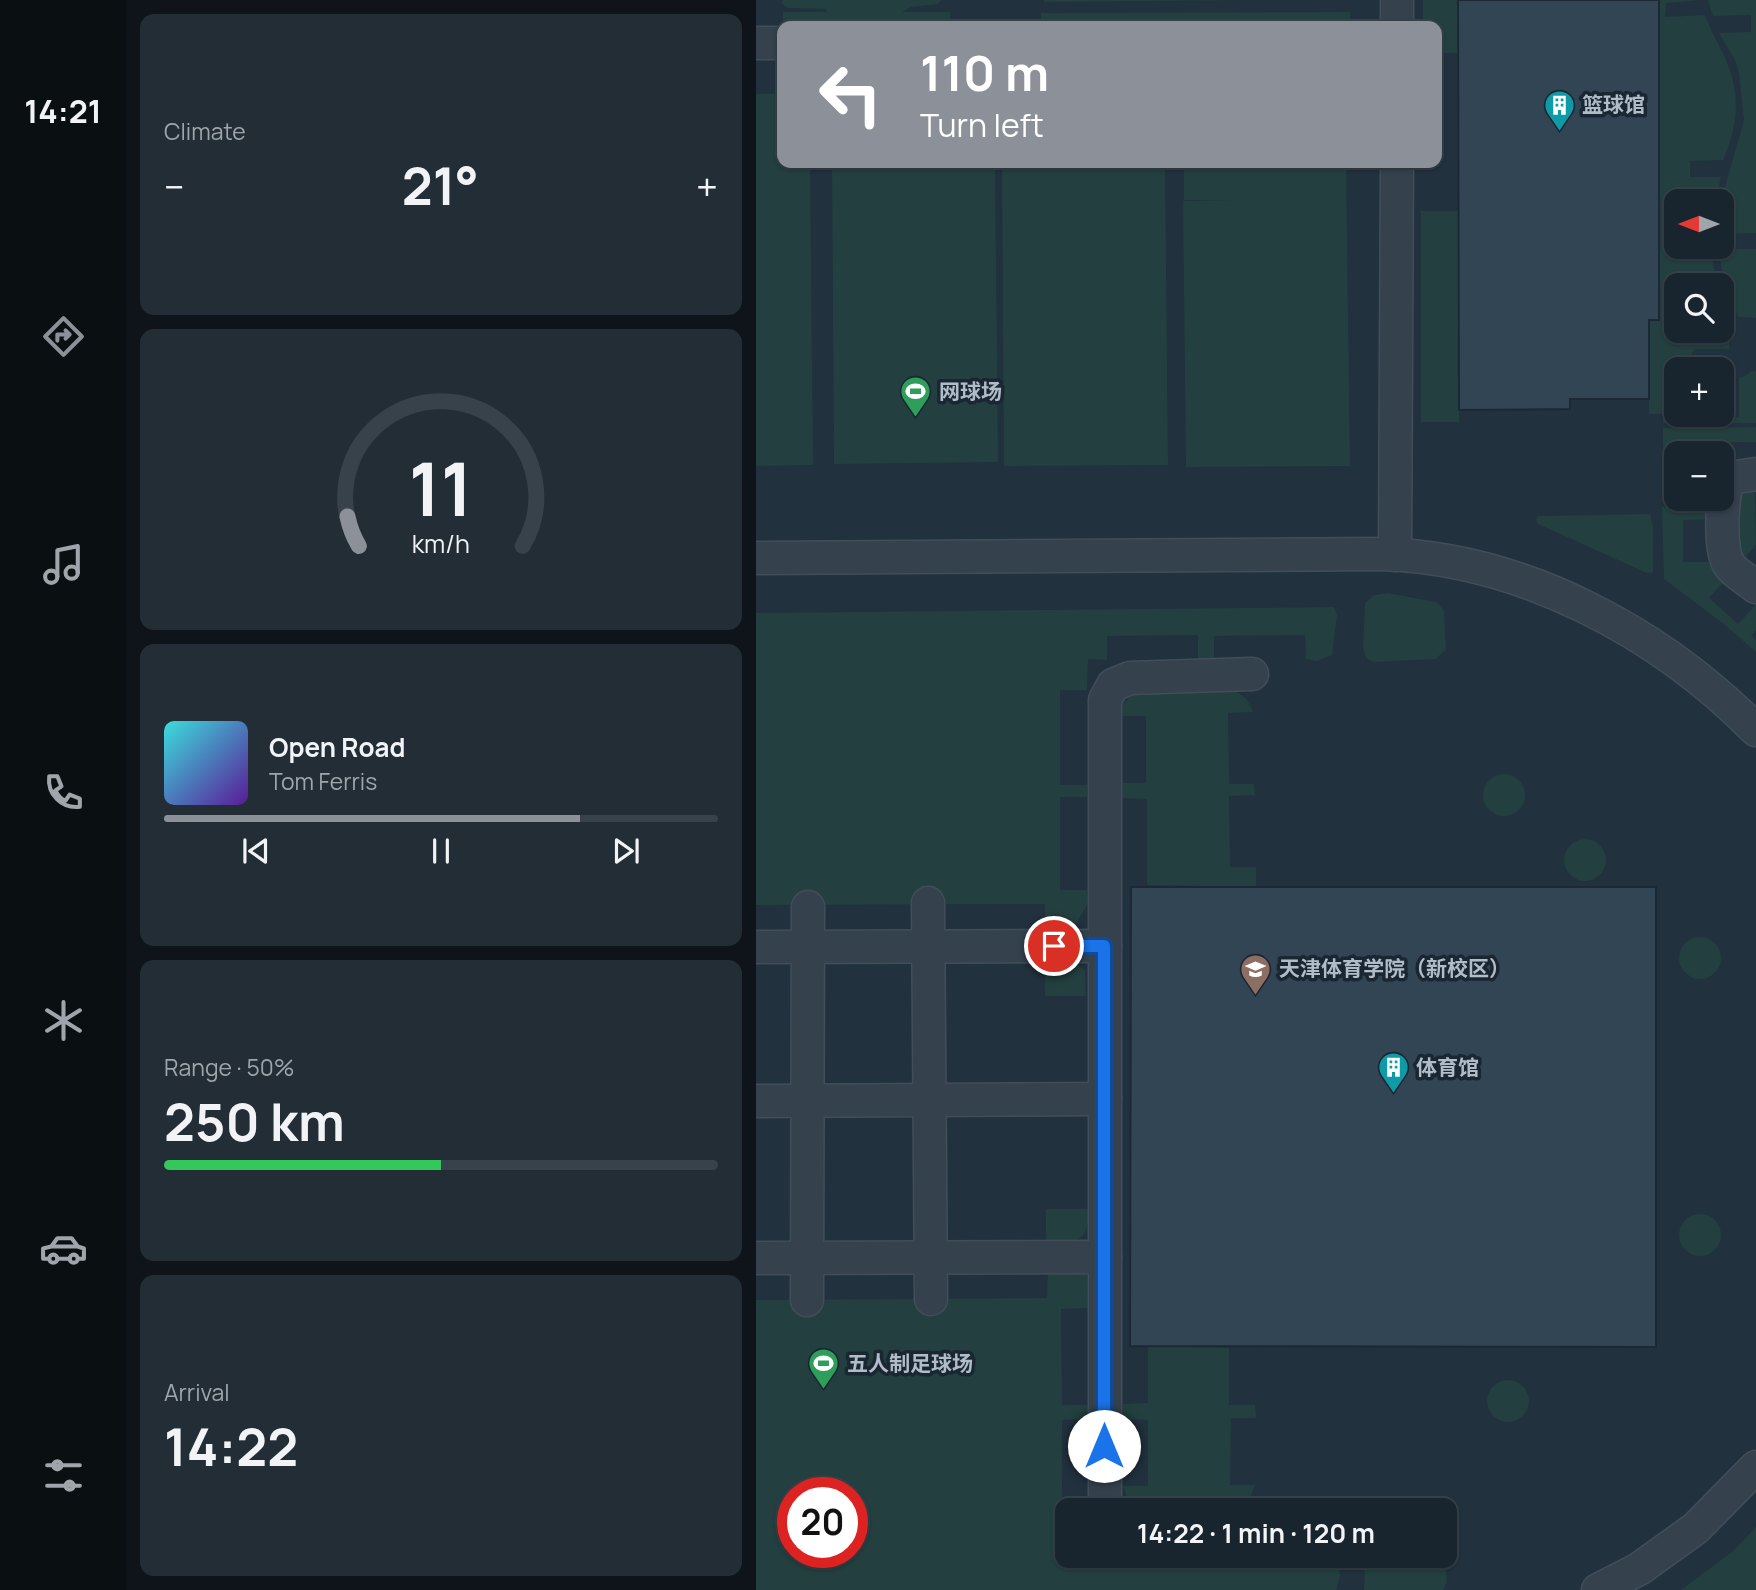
<!DOCTYPE html>
<meta charset="utf-8">
<style>
body{margin:0;font-family:Manrope,"Noto Sans SC",sans-serif;background:#222d36;color:#f1f3f6;height:100vh;display:flex;flex-direction:column;font-size:26px;white-space:nowrap}
*{box-sizing:border-box;margin:0}
p{font-size:23px;color:#9fa5aa}
.icon{flex:none;width:38px;height:38px;fill:none;stroke:currentColor;stroke-width:2;stroke-linecap:round;stroke-linejoin:round}
.map{position:relative;flex:1;overflow:hidden}
.side{display:flex;flex-direction:column;gap:14px;padding:14px;background:#0e1419;width:630px}
.side>*{flex:none}
.hud{position:absolute;left:21px;top:21px;width:665px;height:147px;border-radius:14px;box-shadow:0 2px 5px #0004,0 0 0 2px #37424a;background:#8c9099;color:#fff;overflow:hidden}
.needle{width:46px;rotate:270deg}
.fabs{position:absolute;left:908px;top:189px;display:grid;gap:14px}
.fabs a{display:grid;place-items:center;width:70px;height:70px;border-radius:14px;background:#19252e;box-shadow:0 2px 5px #0004,0 0 0 2px #37424a;font-size:35px}
.speed{position:absolute;left:21px;top:1477px;display:flex;gap:14px;font-size:35px;font-weight:700;text-align:center}
.speed>*{display:grid;place-content:center;width:91px;height:91px;border-radius:50%;background:#19252e;box-shadow:0 2px 5px #0004,0 0 0 2px #37424a;line-height:1}
.speed .limit{border:10px solid #d22;background:#fff;color:#111}
.pin{position:absolute;display:grid;place-items:center;width:60px;height:60px;color:#fff;margin:-30px;border:4px solid #fff;border-radius:50%;box-shadow:0 2px 7px #0007}
.me{position:absolute;width:77px;margin:-38px;rotate:0deg;stroke-linejoin:round;filter:drop-shadow(0 0 5px #0008)}
.turn{display:flex;align-items:center;gap:24px;height:147px;padding:0 28px;font-size:32px}
.turn .icon{width:91px;height:91px;stroke-width:2.5}
.turn b{display:block;font-size:49px;line-height:60px}
.big{font-size:52px;font-weight:700;line-height:1.1}
.side .widget{flex:1;display:flex;flex-direction:column;justify-content:center;gap:10px;min-width:0;padding:0 24px;border-radius:14px;background:#222d36}
.side .dial{align-items:center;gap:0}
.dial svg{height:182px;overflow:visible;fill:none;stroke:#37424a;stroke-width:7;stroke-linecap:round;text-anchor:middle}
.dial text{fill:#f1f3f6;stroke:none}
.song{display:flex;align-items:center;gap:21px}
.cover{width:84px;height:84px;border-radius:10px;background:linear-gradient(135deg,hsl(180 70% 55%),hsl(270 70% 35%))}
.played{height:7px;border-radius:4px;background:linear-gradient(90deg,#8c9099 75%,#37424a 75%)}
.keys{display:flex;justify-content:space-around;direction:ltr}
.heat{display:flex;justify-content:space-between;align-items:center;font-size:38px;direction:ltr}
.charge{height:10px;border-radius:5px;background:linear-gradient(90deg,#34c759 50%,#37424a 0)}
.trip{position:absolute;left:299px;top:1498px;width:402px;height:70px;border-radius:14px;background:#19252e;box-shadow:0 2px 5px #0004,0 0 0 2px #37424a;font-weight:700;line-height:70px;text-align:center}
main{display:flex;flex:1;min-height:0}
.tabs{display:flex;flex-direction:column;width:126px;justify-content:space-around;align-items:center;background:#0a0f12;color:#9fa5aa}
.tabs .icon{width:49px;height:49px}
.tabs .on{color:#8c9099}
.tabs b{font-size:32px;color:#f1f3f6}
.map>svg:first-child{display:block}
.green{fill:#233f3f;fill-rule:evenodd}
.building{fill:#324555;stroke:#1c2935;stroke-width:2}
.lines{fill:none;stroke-linecap:round;stroke-linejoin:round}
.minor-casing{stroke:#414e5a;stroke-width:35}
.minor{stroke:#35424e;stroke-width:32}
.route-casing{stroke:#114b97;stroke-width:18}
.route{stroke:#1a73e8;stroke-width:12}
.labels{text-anchor:middle;stroke-width:7;stroke-linejoin:round;paint-order:stroke}
.poi-label{font-size:21px;font-weight:bold;fill:#b0bdc9;stroke:#1a2733;text-anchor:start}
</style>
<main>
<nav class="tabs">
<b>14:21</b>
<svg class="icon on" aria-label="directions" viewBox="0 0 24 24"><path d="M12 3l9 9-9 9-9-9zM9 14v-3h6M13 9l2 2-2 2"/></svg>
<svg class="icon" aria-label="music" viewBox="0 0 24 24"><path d="M9 18V5l10-2v13"/><circle cx="6" cy="18" r="3"/><circle cx="16" cy="16" r="3"/></svg>
<svg class="icon" aria-label="phone" viewBox="0 0 24 24"><path d="M5 4h4l2 5-3 2q2 4 5 5l2-3 5 2v4C11 20 4 13 5 4z"/></svg>
<svg class="icon" aria-label="climate" viewBox="0 0 24 24"><path d="M12 3v18M4 7l16 10M4 17L20 7"/></svg>
<svg class="icon" aria-label="car" viewBox="0 0 24 24"><path d="M5 17H2v-5l4-1 3-4h7l3 4 3 1v5h-3M9 17h6M6 11h13"/><circle cx="7" cy="17" r="2"/><circle cx="17" cy="17" r="2"/></svg>
<svg class="icon" aria-label="filters" viewBox="0 0 24 24"><path d="M4 7h16M4 17h16"/><circle cx="9" cy="7" r="2"/><circle cx="15" cy="17" r="2"/></svg>
</nav>
<section class="side">
<div class="widget"><p>Climate</p>
<div class="heat"><a>−</a><b class="big">21°</b><a>+</a></div>
</div>
<div class="widget dial"><svg viewBox="0 0 100 80">
<path d="M14 69A42 42 0 1 1 86 69"/>
<path d="M14 69A42 42 0 0 1 9 56" stroke="#8c9099"/>
<text x="50" y="56" font-size="32" font-weight="700">11</text>
<text x="50" y="72" font-size="11">km/h</text>
</svg></div>
<div class="widget">
<div class="song"><i class="cover"></i><div><b>Open Road</b><p>Tom Ferris</p></div></div>
<div class="played"></div>
<div class="keys"><svg class="icon" aria-label="previous" viewBox="0 0 24 24"><path d="M18 5L8 12l10 7zM5 5v14"/></svg><svg class="icon" aria-label="pause" viewBox="0 0 24 24"><path d="M8 5v14M16 5v14"/></svg><svg class="icon" aria-label="next" viewBox="0 0 24 24"><path d="M6 5l10 7-10 7zM19 5v14"/></svg></div>
</div>
<div class="widget"><p>Range · 50%</p><b class="big">250 km</b><div class="charge"></div></div>
<div class="widget"><p>Arrival</p><b class="big">14:22</b></div>
</section>
<div class="map">
<svg width="1000" height="1590" viewBox="0 0 1000 1590">
<rect width="100%" height="100%" fill="#21313e"/>
<!-- green -->
<g class="green">
<path d="M26,0h159l-3,4 -27,3 -9,5h48v14h-167v-14h44l-1,-3 -38,-1 -6,-4z"/>
<path d="M288,0h208l-208,2z"/>
<path d="M667,0h35l1,53h-22v-27h-14z"/>
<path d="M903,0h43l-36,3 -1,14 40,-2c6,18 17,33 23,50 13,33 9,64 -5,95l-33,1v16h31l-6,24h-39v46h35l5,38h-40v46h46v-29l7,14v33h-34l-8,11v9h-11v45h-27v-94l10,-1z"/>
<path d="M952,0h48v233l-34,1 -1,-33 23,-81 -5,-47 -4,-13 -16,-27 32,-1v-17l-38,1z"/>
<path d="M594,12v14h-309v-13z"/>
<path d="M0,94h26v69h28l3,302 -57,1z"/>
<path d="M76,163h163l3,299 -164,2z"/>
<path d="M246,163h163l3,302 -164,1z"/>
<path d="M428,163h162l4,303 -164,1 -3,-266 49,-1h-48z"/>
<rect x="665" y="211" width="38" height="211"/>
<path d="M964,249h36v69l-18,-1c-11,-23 -18,-42 -18,-68z"/>
<path d="M995,371h5v52h-93v-5l76,-1v-39l8,-3z"/>
<path d="M1000,427v15h-42l-1,11h-37v46h8v2l-21,1v-74z"/>
<path d="M999,487l1,58 -12,13 -8,-12 -1,-46z"/>
<path d="M955,506v13l-28,1v42h28l17,15 -19,21 29,26 18,-20v26l-5,5 5,5v12l-31,-27 -61,-46 -2,-72z"/>
<path d="M894,514l3,13v45l-6,1 -109,-49 -2,-4 1,-4z"/>
<path d="M632,593l48,9 8,8 2,40 -11,9 -61,3 -8,-4 -3,-10 2,-45 9,-8z"/>
<path d="M578,607l3,8 -5,40 -15,6 -11,-2 -1,-24 -91,1v24l-16,-1v-24l-91,1v24l-19,-1 -1,31h-27v95h27v12h-27v93h27l1,13 -13,23 -30,6v-28l-289,1v-292z"/>
<path d="M393,689l85,2c11,5 15,10 19,21l-25,1 1,71h25l1,11 -26,1 1,71h26v20l-109,-2v-86l-27,-1 1,-15h25v-67h-24v-11l10,-10z"/>
<circle cx="748" cy="795" r="21"/>
<circle cx="829" cy="860" r="21"/>
<circle cx="944" cy="958" r="21"/>
<path d="M289,960c16,0 29,-2 40,11l1,25h-41z"/>
<path d="M290,1209h43c-1,36 -11,32 -43,32z"/>
<circle cx="944" cy="1235" r="21"/>
<path d="M292,1269l39,4 1,35 -27,1 1,96h26v14l-26,1v95l5,1 1,40h41l1,10 91,-1v-9h15v10h94v-10h28l2,20 -4,14h-580v-290l291,-2zM37,1493h59v59h-59z"/>
<path d="M392,1346l81,2v57h26l1,13h-25l-1,67h25c-4,11 -7,20 -18,25h-99l-7,-3 -8,-21h25v-66l-25,-1v-15l25,-1z"/>
<circle cx="752" cy="1401" r="21"/>
<path d="M1000,1527v63h-75l52,-39z"/>
<path d="M609,1556h80l2,26 -4,8h-79z"/>
</g>
<!-- building -->
<g class="building">
<path d="M702,0h201v320h-10v79h-79v10l-111,1z"/>
<path d="M375,887h525v460l-526,-1z"/>
</g>
<g class="lines">
<defs>
<g id="minor">
<path d="M641,26v-26"/>
<path d="M0,43h26"/>
<path d="M1000,474l-27,4c-7,17 -11,72 1,88 6,8 18,14 26,21"/>
<path d="M639,555l2,-392"/>
<path d="M0,558l628,-4c139,5 275,78 372,176"/>
<path d="M172,903l3,396"/>
<path d="M0,947l349,-1"/>
<path d="M0,1101l349,-2"/>
<path d="M0,1258l349,-1"/>
<path d="M51,1300l1,-393"/>
<path d="M353,1510l-4,-11v-799l8,-15 17,-7 122,-4"/>
<path d="M842,1590l41,-21 57,-41 60,-61"/>
</g>
</defs>
<!-- minor casing -->
<use href="#minor" class="minor-casing"/>
<!-- minor -->
<use href="#minor" class="minor"/>
</g>
<g class="lines">
<defs>
<path id="route" d="M298,946h50v500"/>
</defs>
<!-- route casing -->
<use href="#route" class="route-casing"/>
<!-- route -->
<use href="#route" class="route"/>
</g>
<!-- icons -->
<defs>
<symbol id="building-pin" viewBox="-11 -11 22 30"><path d="M0 17L-7.5 6A9.5 9.5 0 1 1 7.5 6Z" fill="#0f9aa8" stroke="#1a2733"/><path d="M-4-6H4V6H1V3H-1V6H-4ZM-2.5-4.3h1.7v1.8h-1.7ZM.8-4.3h1.7v1.8H.8ZM-2.5-1h1.7V.8h-1.7ZM.8-1h1.7V.8H.8Z" fill="#fff"/></symbol>
<symbol id="stadium-pin" viewBox="-11 -11 22 30"><path d="M0 17L-7.5 6A9.5 9.5 0 1 1 7.5 6Z" fill="#2e9e5b" stroke="#1a2733"/><path d="M0-5a6.5 5 0 1 0 0 10a6.5 5 0 1 0 0-10ZM-3.5-1.8h7v3.6h-7Z" fill="#fff"/></symbol>
<symbol id="university-pin" viewBox="-11 -11 22 30"><path d="M0 17L-7.5 6A9.5 9.5 0 1 1 7.5 6Z" fill="#8d6e63" stroke="#1a2733"/><path d="M0-5L7-2L0 1L-7-2ZM-4 1L0 2.5L4 1V4Q0 6-4 4Z" fill="#fff"/></symbol>
</defs>
<g fill-rule="evenodd">
<use href="#building-pin" x="786" y="88" width="35" height="47"/>
<use href="#stadium-pin" x="142" y="374" width="35" height="47"/>
<use href="#university-pin" x="482" y="952" width="35" height="47"/>
<use href="#building-pin" x="620" y="1050" width="35" height="47"/>
<use href="#stadium-pin" x="50" y="1346" width="35" height="47"/>
</g>
<g class="labels">
<!-- poi labels -->
<g class="poi-label">
<text x="826" y="112">篮球馆</text>
<text x="183" y="399">网球场</text>
<text x="523" y="976">天津体育学院（新校区）</text>
<text x="660" y="1075">体育馆</text>
<text x="91" y="1371">五人制足球场</text>
</g>
</g>
</svg>
<div class="fabs">
<a><svg class="needle" viewBox="-14 -14 28 28"><path d="M0-13l5 13h-10z" fill="#e53935"/><path d="M0 13l5-13h-10z" fill="#9fa5aa"/></svg></a>
<a><svg class="icon" aria-label="search" viewBox="0 0 24 24"><circle cx="10" cy="10" r="6"/><path d="M15 15l6 6"/></svg></a>
<a>+</a>
<a>−</a>
</div>
<div class="speed"><div class="limit">20</div></div>
<div class="pin" style="left:298px;top:946px;background:#d93025"><svg class="icon" aria-label="arrive" viewBox="0 0 24 24"><path d="M6 21V4h12l-3 4 3 4H6"/></svg></div>
<svg class="me" style="left:348px;top:1446px" viewBox="-20 -20 40 40"><circle r="19" fill="#fff"/><path d="M0-13L10 11 0 6-10 11z" fill="#1a73e8"/></svg>
<div class="trip">14:22 · 1 min · 120 m</div>
<div class="hud">
<div class="turn"><svg class="icon" aria-label="left" viewBox="0 0 24 24"><path d="M17 20v-9H6M10 6l-5 5 5 5"/></svg><div><b>110 m</b>Turn left</div></div>
</div>
</div>
</main>
